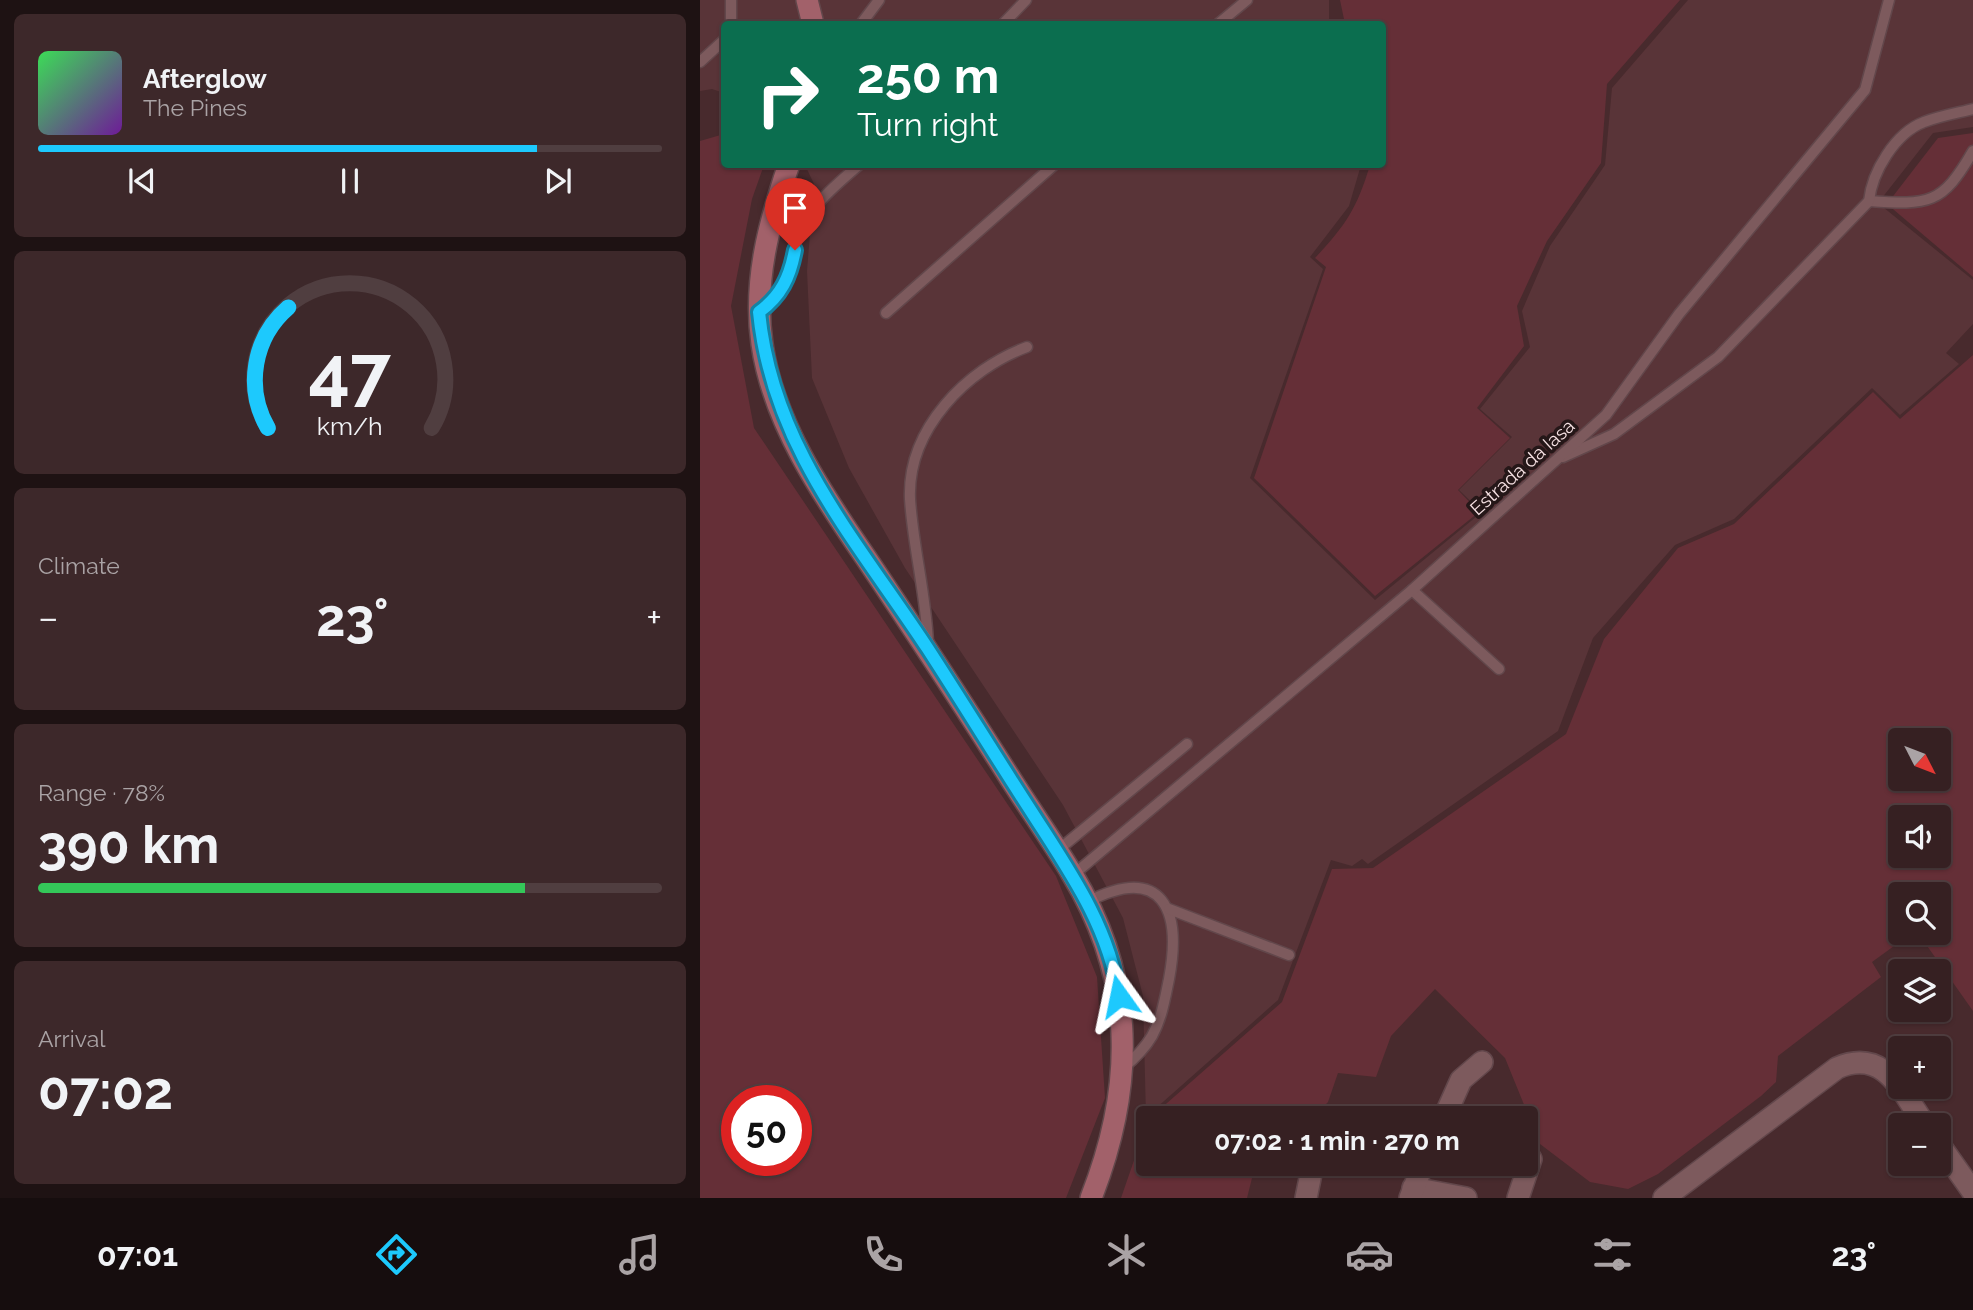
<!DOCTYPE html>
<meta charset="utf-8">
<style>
body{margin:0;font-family:Raleway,sans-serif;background:#3d282a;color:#f1f3f6;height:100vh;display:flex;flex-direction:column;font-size:26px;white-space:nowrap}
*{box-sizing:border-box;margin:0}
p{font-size:23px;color:#aaa3a5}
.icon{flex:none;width:38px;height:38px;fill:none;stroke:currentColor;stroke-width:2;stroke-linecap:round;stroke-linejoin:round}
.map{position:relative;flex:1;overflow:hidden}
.drawer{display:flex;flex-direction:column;gap:14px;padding:14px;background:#1e1213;width:700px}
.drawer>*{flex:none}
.top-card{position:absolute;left:21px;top:21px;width:665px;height:147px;border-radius:7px;box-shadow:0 2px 5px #0004,0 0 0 2px #503e40;background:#0b6e4f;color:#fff;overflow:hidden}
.needle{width:46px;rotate:132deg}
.buttons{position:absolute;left:1188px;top:728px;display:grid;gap:14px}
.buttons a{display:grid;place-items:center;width:63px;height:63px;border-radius:7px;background:#362022;box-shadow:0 2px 5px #0004,0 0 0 2px #503e40;font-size:35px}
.speed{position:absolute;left:21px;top:1085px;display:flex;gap:14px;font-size:35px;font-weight:700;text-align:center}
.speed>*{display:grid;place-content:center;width:91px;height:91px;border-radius:50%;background:#362022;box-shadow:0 2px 5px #0004,0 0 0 2px #503e40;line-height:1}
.speed .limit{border:10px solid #d22;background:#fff;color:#111}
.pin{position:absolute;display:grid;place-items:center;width:60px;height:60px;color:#fff;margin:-72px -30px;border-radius:50% 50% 50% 0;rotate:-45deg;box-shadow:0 0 7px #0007}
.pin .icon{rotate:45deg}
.me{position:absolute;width:77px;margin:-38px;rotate:348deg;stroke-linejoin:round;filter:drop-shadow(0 0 5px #0008)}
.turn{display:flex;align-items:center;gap:24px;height:147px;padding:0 21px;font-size:32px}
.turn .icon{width:91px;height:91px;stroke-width:2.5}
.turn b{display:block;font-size:49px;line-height:60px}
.big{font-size:52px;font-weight:700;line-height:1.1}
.drawer .widget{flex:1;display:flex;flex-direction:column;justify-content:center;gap:10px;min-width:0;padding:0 24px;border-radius:10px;background:#3d282a}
.drawer .dial{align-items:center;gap:0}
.dial svg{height:182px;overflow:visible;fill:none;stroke:#503e40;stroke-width:7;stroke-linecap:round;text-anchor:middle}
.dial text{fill:#f1f3f6;stroke:none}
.song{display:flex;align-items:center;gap:21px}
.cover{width:84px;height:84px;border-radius:10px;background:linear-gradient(135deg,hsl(130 70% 55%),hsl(280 70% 35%))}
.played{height:7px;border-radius:4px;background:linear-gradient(90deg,#1dc9fd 80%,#503e40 80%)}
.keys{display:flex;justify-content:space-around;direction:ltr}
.heat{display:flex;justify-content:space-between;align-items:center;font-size:38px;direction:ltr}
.charge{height:10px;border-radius:5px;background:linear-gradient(90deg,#34c759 78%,#503e40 0)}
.trip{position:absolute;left:436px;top:1106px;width:402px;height:70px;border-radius:7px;background:#362022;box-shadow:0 2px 5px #0004,0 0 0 2px #503e40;font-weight:700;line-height:70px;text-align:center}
.dock{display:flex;height:112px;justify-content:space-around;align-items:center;background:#160d0e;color:#aaa3a5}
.dock .icon{width:49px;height:49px}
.dock .on{color:#1dc9fd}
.dock b{font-size:32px;color:#f1f3f6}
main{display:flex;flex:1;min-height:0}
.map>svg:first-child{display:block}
.built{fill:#593438}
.green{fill:#652f37;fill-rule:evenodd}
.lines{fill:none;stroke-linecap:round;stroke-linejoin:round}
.lane-casing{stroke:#62474b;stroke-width:13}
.street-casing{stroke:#62474b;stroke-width:24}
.secondary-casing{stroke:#62474b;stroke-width:24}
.lane{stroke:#7d5a5d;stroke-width:10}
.street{stroke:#7d5a5d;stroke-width:21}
.secondary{stroke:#a2616a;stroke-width:21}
.route-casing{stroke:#1383a4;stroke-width:18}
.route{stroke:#1dc9fd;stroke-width:12}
.labels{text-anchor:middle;stroke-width:7;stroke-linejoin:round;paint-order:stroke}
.street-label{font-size:19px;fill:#f7e2e4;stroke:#251718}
</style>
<main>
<section class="drawer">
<div class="widget">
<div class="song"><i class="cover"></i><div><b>Afterglow</b><p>The Pines</p></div></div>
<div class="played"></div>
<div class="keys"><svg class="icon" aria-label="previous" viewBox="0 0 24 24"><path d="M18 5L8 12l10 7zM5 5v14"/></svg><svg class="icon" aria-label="pause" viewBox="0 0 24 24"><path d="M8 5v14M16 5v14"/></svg><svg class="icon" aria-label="next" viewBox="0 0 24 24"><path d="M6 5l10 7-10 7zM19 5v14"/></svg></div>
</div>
<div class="widget dial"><svg viewBox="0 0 100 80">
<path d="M14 69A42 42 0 1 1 86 69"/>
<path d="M14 69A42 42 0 0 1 23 16" stroke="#1dc9fd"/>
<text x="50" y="56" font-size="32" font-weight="700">47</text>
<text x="50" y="72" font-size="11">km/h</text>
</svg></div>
<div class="widget"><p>Climate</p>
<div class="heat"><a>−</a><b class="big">23°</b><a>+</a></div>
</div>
<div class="widget"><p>Range · 78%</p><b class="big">390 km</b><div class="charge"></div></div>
<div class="widget"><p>Arrival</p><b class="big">07:02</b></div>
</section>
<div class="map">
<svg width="1273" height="1198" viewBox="0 0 1273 1198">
<rect width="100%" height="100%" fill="#482a2d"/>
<!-- built -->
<g class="built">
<path d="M0,0h629v24h-605v69l-12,-4 -12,2z"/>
<path d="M988,0h285v127l-40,6 -55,70 95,77v44l-27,29 13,11 -59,51 -28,-27 -138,131 -59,26 -82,93 -35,93 -190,133 -6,-5 -10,7 -21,-6 -53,140 -132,117 -3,-121 -20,-78 -60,-113 -158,-237 -56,-100 -37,-90 -5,-107 7,-87 -9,-19h556l-12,41 -39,51 13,12 -73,209 125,122 107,-88 -23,-22 53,-53 -32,-28 50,-62 -8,-36 28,-65 55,-81 7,-77z"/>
</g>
<!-- green -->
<g class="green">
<path d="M640,0h340l-73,84 -6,79 -54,78 -30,65 7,40 -47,62 33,30 -52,52 21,22 -104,84 -121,-118 72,-211 -11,-9c31,-33 42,-50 55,-93l12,-1v-140h-37z"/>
<path d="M1273,133v144l-86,-73 51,-66z"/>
<path d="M24,134v30l40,1 -12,34 -21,107 23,122 302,448 41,101 8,121 -39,100h-366v-1057zM37,1101h59v59h-59z"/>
<path d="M1273,355v656l-55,-78h21v-39h-39v39h12l-40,29 9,15 -103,79 -2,26 -15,14 -103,78 -30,15 -38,-7 -50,-38 -35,-86 -70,-69 -44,47 -15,41 -38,-4 -10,29 -15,16h-163l132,-116 50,-133 41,-1 193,-134 38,-95 74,-91 56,-24 139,-132 27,27zM1200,740h39v39h-39zM1200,817h39v39h-39z"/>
<path d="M448,1120v44l107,2 -8,32h-126z"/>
</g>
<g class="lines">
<defs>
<g id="lane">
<path d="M31,0v24"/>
<path d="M161,24l18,-24"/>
<path d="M303,24l23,-24"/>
<path d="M518,24l29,-24"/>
<path d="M0,62l24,-22"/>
<path d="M1169,201c60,4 73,4 104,-50"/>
<path d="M59,312c40,-28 24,-45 40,-79 13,-29 37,-48 61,-69"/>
<path d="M186,313l169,-149"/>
<path d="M863,457l51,-23 104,-77 151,-156c3,-29 26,-68 55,-79 16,-6 33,-9 49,-13"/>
<path d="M712,590l87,79"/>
<path d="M228,643c-2,-49 -15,-96 -18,-144 -3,-70 57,-130 117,-152"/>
<path d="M357,851l130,-107"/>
<path d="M373,875l339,-285 194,-175 73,-101 186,-224 24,-90"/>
<path d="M387,902c76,-39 95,8 82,77 -4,19 -7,39 -17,57 -7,12 -18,23 -29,32"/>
<path d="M469,909l120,46"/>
</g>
<g id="street">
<path d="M744,1118l17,-38 21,-18"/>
<path d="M1239,1144l34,48"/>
<path d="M713,1188l53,10"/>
<path d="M606,1198l7,-34"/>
<path d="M710,1198l13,-34"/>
<path d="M818,1198l13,-39"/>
<path d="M964,1198l173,-130c48,-21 65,24 88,57"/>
</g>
<g id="secondary">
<path d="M107,0l6,24"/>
<path d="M89,164c-20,59 -36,117 -27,180 11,78 60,150 104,214 49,73 97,146 144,220 21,33 43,64 62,96 64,106 63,212 19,324"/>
</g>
</defs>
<!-- lane casing -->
<use href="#lane" class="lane-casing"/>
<!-- street casing -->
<use href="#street" class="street-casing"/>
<!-- secondary casing -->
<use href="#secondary" class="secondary-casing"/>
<!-- lane -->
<use href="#lane" class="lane"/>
<!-- street -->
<use href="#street" class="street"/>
<!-- secondary -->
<use href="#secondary" class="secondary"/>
</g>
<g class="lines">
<defs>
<path id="route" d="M95,250c-5,27 -14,46 -36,62 13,135 98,229 169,337 35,54 68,108 103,162 37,58 78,115 88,185"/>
</defs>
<!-- route casing -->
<use href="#route" class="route-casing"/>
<!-- route -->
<use href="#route" class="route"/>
</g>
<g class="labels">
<!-- street labels -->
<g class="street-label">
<text transform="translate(822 467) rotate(-42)" y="7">Estrada da Iasa</text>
</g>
</g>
</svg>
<div class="buttons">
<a><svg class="needle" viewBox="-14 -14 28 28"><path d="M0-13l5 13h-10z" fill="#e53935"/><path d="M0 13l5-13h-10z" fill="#aaa3a5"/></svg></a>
<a><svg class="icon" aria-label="sound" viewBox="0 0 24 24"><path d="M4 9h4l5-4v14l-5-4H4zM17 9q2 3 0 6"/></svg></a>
<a><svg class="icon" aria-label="search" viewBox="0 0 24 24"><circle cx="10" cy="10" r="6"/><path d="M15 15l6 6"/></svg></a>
<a><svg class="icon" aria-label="layers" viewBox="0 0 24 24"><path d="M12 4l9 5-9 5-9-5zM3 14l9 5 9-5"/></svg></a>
<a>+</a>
<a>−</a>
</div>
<div class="speed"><div class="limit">50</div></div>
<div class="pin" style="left:95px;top:250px;background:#d93025"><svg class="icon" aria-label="arrive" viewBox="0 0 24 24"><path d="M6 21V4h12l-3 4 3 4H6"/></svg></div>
<svg class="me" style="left:419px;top:996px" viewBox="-20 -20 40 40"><path d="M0-17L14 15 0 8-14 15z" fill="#1dc9fd" stroke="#fff" stroke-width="4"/></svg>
<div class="trip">07:02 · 1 min · 270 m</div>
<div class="top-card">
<div class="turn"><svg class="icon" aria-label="right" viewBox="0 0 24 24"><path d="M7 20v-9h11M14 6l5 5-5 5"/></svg><div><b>250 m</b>Turn right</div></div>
</div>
</div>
</main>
<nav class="dock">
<b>07:01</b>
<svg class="icon on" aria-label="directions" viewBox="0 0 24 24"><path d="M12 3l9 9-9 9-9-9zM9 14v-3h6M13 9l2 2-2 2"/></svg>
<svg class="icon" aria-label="music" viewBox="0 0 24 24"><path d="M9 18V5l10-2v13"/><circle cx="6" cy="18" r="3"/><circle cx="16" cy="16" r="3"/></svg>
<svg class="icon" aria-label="phone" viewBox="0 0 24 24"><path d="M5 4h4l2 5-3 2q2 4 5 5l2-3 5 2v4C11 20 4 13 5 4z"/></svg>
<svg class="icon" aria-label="climate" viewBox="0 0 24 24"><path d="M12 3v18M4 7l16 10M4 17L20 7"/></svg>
<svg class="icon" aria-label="car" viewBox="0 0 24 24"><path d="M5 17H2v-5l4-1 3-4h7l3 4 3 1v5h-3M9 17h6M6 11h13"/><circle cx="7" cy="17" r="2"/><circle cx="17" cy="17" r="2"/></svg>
<svg class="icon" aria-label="filters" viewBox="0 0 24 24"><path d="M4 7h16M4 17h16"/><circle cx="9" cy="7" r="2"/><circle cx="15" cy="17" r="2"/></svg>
<b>23°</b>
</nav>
